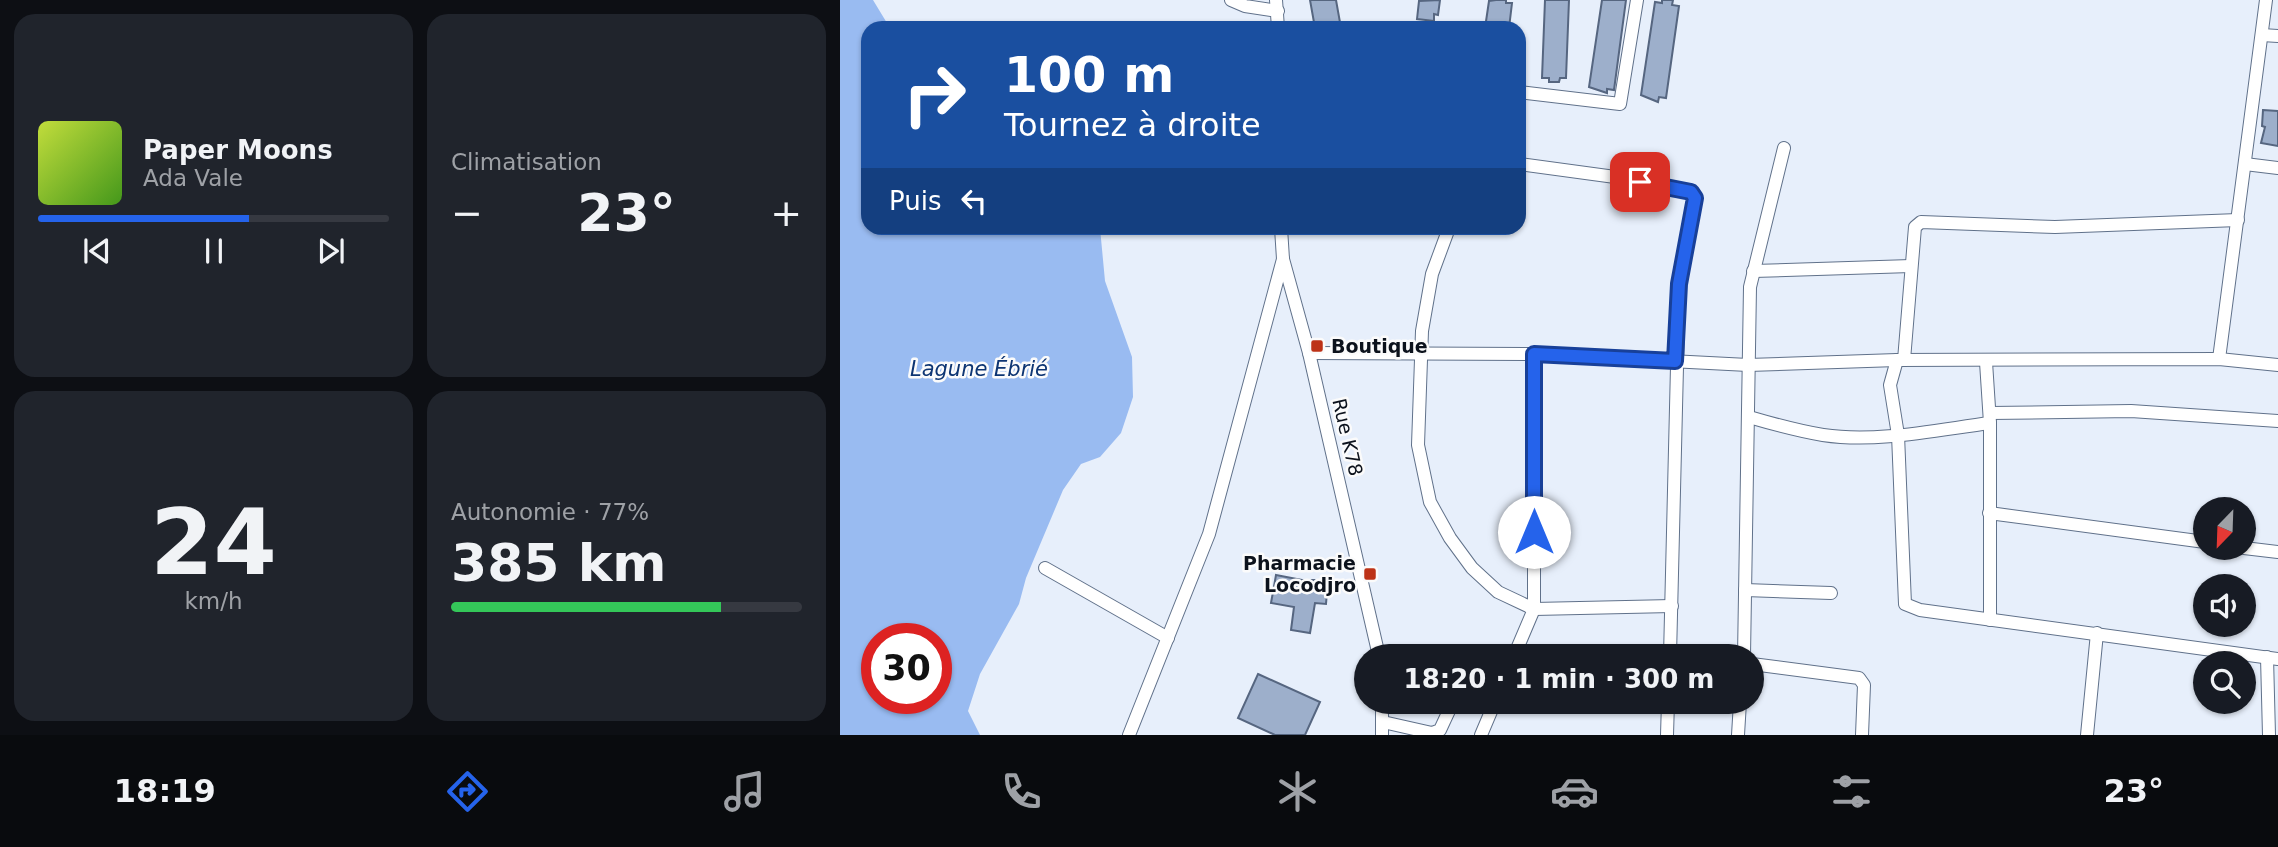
<!DOCTYPE html>
<html lang="fr">
<meta charset="utf-8">
<style>
body{margin:0;font-family:"DejaVu Sans",sans-serif;background:#20242c;color:#f1f3f6;height:100vh;display:flex;flex-direction:column;font-size:26px;white-space:nowrap}
*{box-sizing:border-box;margin:0}
p{font-size:23px;color:#9ea1a6}
.icon{flex:none;width:38px;height:38px;fill:none;stroke:currentColor;stroke-width:2;stroke-linecap:round;stroke-linejoin:round}
.map{position:relative;flex:1;overflow:hidden}
.panel{display:flex;flex-direction:column;gap:14px;padding:14px;background:#0d0f14;width:840px}
.panel>*{flex:none}
.top-card{position:absolute;left:21px;top:21px;width:665px;height:214px;border-radius:21px;box-shadow:0 2px 5px #0004;background:#1a4fa0;color:#fff;overflow:hidden}
.needle{width:46px;rotate:203deg}
.buttons{position:absolute;left:1353px;top:497px;display:grid;gap:14px}
.buttons a{display:grid;place-items:center;width:63px;height:63px;border-radius:50%;background:#171b24;box-shadow:0 2px 5px #0004;font-size:35px}
.speed{position:absolute;left:21px;top:623px;display:flex;gap:14px;font-size:35px;font-weight:700;text-align:center}
.speed>*{display:grid;place-content:center;width:91px;height:91px;border-radius:50%;background:#171b24;box-shadow:0 2px 5px #0004;line-height:1}
.speed .limit{border:10px solid #d22;background:#fff;color:#111}
.pin{position:absolute;display:grid;place-items:center;width:60px;height:60px;color:#fff;margin:-30px;border-radius:14px;box-shadow:0 4px 10px #0006}
.me{position:absolute;width:77px;margin:-38px;rotate:0deg;stroke-linejoin:round;filter:drop-shadow(0 0 5px #0008)}
.turn{display:flex;align-items:center;gap:24px;height:147px;padding:0 28px;font-size:32px}
.turn .icon{width:91px;height:91px;stroke-width:2.5}
.turn b{display:block;font-size:49px;line-height:60px}
.then{display:flex;align-items:center;height:66px;padding:0 28px;background:#0003;gap:14px;font-size:26px}
.big{font-size:52px;font-weight:700;line-height:1.1}
.panel .tile{flex:1;display:flex;flex-direction:column;justify-content:center;gap:10px;min-width:0;padding:0 24px;border-radius:21px;background:#20242c}
.panel .dial{align-items:center;gap:0}
.dial b{font-size:91px;line-height:1}
.song{display:flex;align-items:center;gap:21px}
.cover{width:84px;height:84px;border-radius:10px;background:linear-gradient(135deg,hsl(70 70% 55%),hsl(100 70% 35%))}
.played{height:7px;border-radius:4px;background:linear-gradient(90deg,#2563eb 60%,#363941 60%)}
.keys{display:flex;justify-content:space-around;direction:ltr}
.heat{display:flex;justify-content:space-between;align-items:center;font-size:38px;direction:ltr}
.charge{height:10px;border-radius:5px;background:linear-gradient(90deg,#34c759 77%,#363941 0)}
.panel .tiles{flex:1;display:grid;gap:14px;grid-template-columns:repeat(2,1fr)}
.trip{position:absolute;left:514px;top:644px;width:410px;height:70px;border-radius:35px;background:#171b24;box-shadow:0 2px 5px #0004;font-weight:700;line-height:70px;text-align:center}
.menu{display:flex;height:112px;justify-content:space-around;align-items:center;background:#090b0e;color:#9ea1a6}
.menu .icon{width:49px;height:49px}
.menu .current{color:#2563eb}
.menu b{font-size:32px;color:#f1f3f6}
main{display:flex;flex:1;min-height:0}
.map>svg:first-child{display:block}
.water{fill:#99bbf1;fill-rule:evenodd}
.building{fill:#9dafcb;stroke:#566680;stroke-width:2}
.lines{fill:none;stroke-linecap:round;stroke-linejoin:round}
.minor-casing{stroke:#60718a;stroke-width:14}
.minor{stroke:#fff;stroke-width:12}
.route-casing{stroke:#184099;stroke-width:18}
.route{stroke:#2563eb;stroke-width:12}
.poi-dot{fill:#bd3217;stroke:#fbfbfb;stroke-width:2.5}
.labels{text-anchor:middle;stroke-width:5;stroke-linejoin:round;paint-order:stroke}
.poi-label{font-size:19px;font-weight:bold;fill:#0c121c;stroke:#fbfbfb;text-anchor:start}
.street-label{font-size:19px;fill:#0c121c;stroke:#fbfbfb}
.water-label{font-size:21px;font-style:italic;fill:#0d3573;stroke:#fbfbfb}
</style>
<main>
<section class="panel">
<div class="tiles">
<div class="tile">
<div class="song"><i class="cover"></i><div><b>Paper Moons</b><p>Ada Vale</p></div></div>
<div class="played"></div>
<div class="keys"><svg class="icon" aria-label="previous" viewBox="0 0 24 24"><path d="M18 5L8 12l10 7zM5 5v14"/></svg><svg class="icon" aria-label="pause" viewBox="0 0 24 24"><path d="M8 5v14M16 5v14"/></svg><svg class="icon" aria-label="next" viewBox="0 0 24 24"><path d="M6 5l10 7-10 7zM19 5v14"/></svg></div>
</div>
<div class="tile"><p>Climatisation</p>
<div class="heat"><a>−</a><b class="big">23°</b><a>+</a></div>
</div>
<div class="tile dial"><b>24</b><p>km/h</p></div>
<div class="tile"><p>Autonomie · 77%</p><b class="big">385 km</b><div class="charge"></div></div>
</div>
</section>
<div class="map">
<svg width="1438" height="735" viewBox="0 0 1438 735">
<rect width="100%" height="100%" fill="#e7effb"/>
<!-- water -->
<path class="water" d="M0,0h33l17,28h-22v200h232l5,53 27,76 1,40 -12,36 -21,24 -19,7 -18,26 -37,88 -7,26 -39,70 -12,37 12,24h-140zM37,639h59v59h-59z"/>
<!-- building -->
<g class="building">
<path d="M470,0h26l5,28h-26z"/>
<path d="M600,0l-2,15 -4,-1v7l-17,-2 2,-18z"/>
<path d="M656,0h10v3h6l-3,25h-24l4,-27z"/>
<path d="M705,0h24l-3,78h-6l-1,4h-10v-4h-7z"/>
<path d="M762,0h24l-12,90 -7,-1v4l-18,-6z"/>
<path d="M822,0h11l-1,5 7,1 -13,92 -7,-1 -1,5 -17,-7 14,-93 7,1z"/>
<path d="M1423,110l15,1v35l-17,-3 4,-16 -3,-1z"/>
<path d="M436,575l26,5h26l-2,24 -11,-1 -5,30 -19,-3 3,-23 -23,-4z"/>
<path d="M418,674l62,28 -15,33h-30l-37,-17z"/>
</g>
<g class="lines">
<defs>
<g id="minor">
<path d="M391,0l14,6 33,5"/>
<path d="M436,0l2,28"/>
<path d="M1422,35l16,1"/>
<path d="M679,92l101,12 17,-104"/>
<path d="M679,164l96,13 76,15 4,6 -16,86 -9,372"/>
<path d="M1405,164l33,4"/>
<path d="M441,228l2,31 26,94 70,303"/>
<path d="M609,228l-17,46 -10,57 -4,114 12,57 20,36 22,30 26,24 36,17 138,-3"/>
<path d="M913,271l158,-5"/>
<path d="M469,353l225,1 214,11 149,-5 322,-1 59,6"/>
<path d="M1379,359l47,-359"/>
<path d="M1057,360l-7,25 8,50 7,169 15,6 358,49"/>
<path d="M1064,360l11,-133 6,-5 134,5 183,-7"/>
<path d="M1146,362l4,61v197"/>
<path d="M1150,413l141,-2 147,10"/>
<path d="M909,417c24,7 49,14 74,18 54,8 113,-5 167,-12"/>
<path d="M1149,513l216,29"/>
<path d="M1404,548l34,4"/>
<path d="M205,568l123,70"/>
<path d="M905,590l86,3"/>
<path d="M674,656l20,-47v-255"/>
<path d="M904,656l6,-369 34,-139"/>
<path d="M1427,657l2,78"/>
<path d="M912,664l107,14 5,7 -2,50"/>
<path d="M543,722l49,11 8,-3 13,-28"/>
<path d="M289,735l80,-201 74,-275"/>
<path d="M542,735v-33"/>
<path d="M641,735l14,-33"/>
<path d="M827,735l1,-33"/>
<path d="M898,735l2,-33"/>
<path d="M1247,735l10,-102"/>
</g>
</defs>
<!-- minor casing -->
<use href="#minor" class="minor-casing"/>
<!-- minor -->
<use href="#minor" class="minor"/>
</g>
<g class="lines">
<defs>
<path id="route" d="M694,532v-178l141,7 4,-77 16,-86 -4,-6 -51,-10"/>
</defs>
<!-- route casing -->
<use href="#route" class="route-casing"/>
<!-- route -->
<use href="#route" class="route"/>
</g>
<!-- markers -->
<g class="poi-dot">
<rect x="470" y="339" width="14" height="14" rx="3.5"/>
<rect x="523" y="567" width="14" height="14" rx="3.5"/>
</g>
<g class="labels">
<!-- poi labels -->
<g class="poi-label">
<text x="491" y="353">Boutique</text>
<text x="516" y="570" text-anchor="end">Pharmacie<tspan x="516" dy="22">Locodjro</tspan></text>
</g>
<!-- street labels -->
<g class="street-label">
<text transform="translate(508 437) rotate(77)" y="7">Rue K78</text>
</g>
<!-- water labels -->
<g class="water-label">
<text x="139" y="376">Lagune Ébrié</text>
</g>
</g>
</svg>
<div class="buttons">
<a><svg class="needle" viewBox="-14 -14 28 28"><path d="M0-13l5 13h-10z" fill="#e53935"/><path d="M0 13l5-13h-10z" fill="#9ea1a6"/></svg></a>
<a><svg class="icon" aria-label="sound" viewBox="0 0 24 24"><path d="M4 9h4l5-4v14l-5-4H4zM17 9q2 3 0 6"/></svg></a>
<a><svg class="icon" aria-label="search" viewBox="0 0 24 24"><circle cx="10" cy="10" r="6"/><path d="M15 15l6 6"/></svg></a>
</div>
<div class="speed"><div class="limit">30</div></div>
<div class="pin" style="left:800px;top:182px;background:#d93025"><svg class="icon" aria-label="arrive" viewBox="0 0 24 24"><path d="M6 21V4h12l-3 4 3 4H6"/></svg></div>
<svg class="me" style="left:694px;top:532px" viewBox="-20 -20 40 40"><circle r="19" fill="#fff"/><path d="M0-13L10 11 0 6-10 11z" fill="#2563eb"/></svg>
<div class="trip">18:20 · 1 min · 300 m</div>
<div class="top-card">
<div class="turn"><svg class="icon" aria-label="right" viewBox="0 0 24 24"><path d="M7 20v-9h11M14 6l5 5-5 5"/></svg><div><b>100 m</b>Tournez à droite</div></div>
<div class="then">Puis<svg class="icon" aria-label="left" viewBox="0 0 24 24"><path d="M17 20v-9H6M10 6l-5 5 5 5"/></svg></div>
</div>
</div>
</main>
<nav class="menu">
<b>18:19</b>
<svg class="icon current" aria-label="directions" viewBox="0 0 24 24"><path d="M12 3l9 9-9 9-9-9zM9 14v-3h6M13 9l2 2-2 2"/></svg>
<svg class="icon" aria-label="music" viewBox="0 0 24 24"><path d="M9 18V5l10-2v13"/><circle cx="6" cy="18" r="3"/><circle cx="16" cy="16" r="3"/></svg>
<svg class="icon" aria-label="phone" viewBox="0 0 24 24"><path d="M5 4h4l2 5-3 2q2 4 5 5l2-3 5 2v4C11 20 4 13 5 4z"/></svg>
<svg class="icon" aria-label="climate" viewBox="0 0 24 24"><path d="M12 3v18M4 7l16 10M4 17L20 7"/></svg>
<svg class="icon" aria-label="car" viewBox="0 0 24 24"><path d="M5 17H2v-5l4-1 3-4h7l3 4 3 1v5h-3M9 17h6M6 11h13"/><circle cx="7" cy="17" r="2"/><circle cx="17" cy="17" r="2"/></svg>
<svg class="icon" aria-label="filters" viewBox="0 0 24 24"><path d="M4 7h16M4 17h16"/><circle cx="9" cy="7" r="2"/><circle cx="15" cy="17" r="2"/></svg>
<b>23°</b>
</nav>
